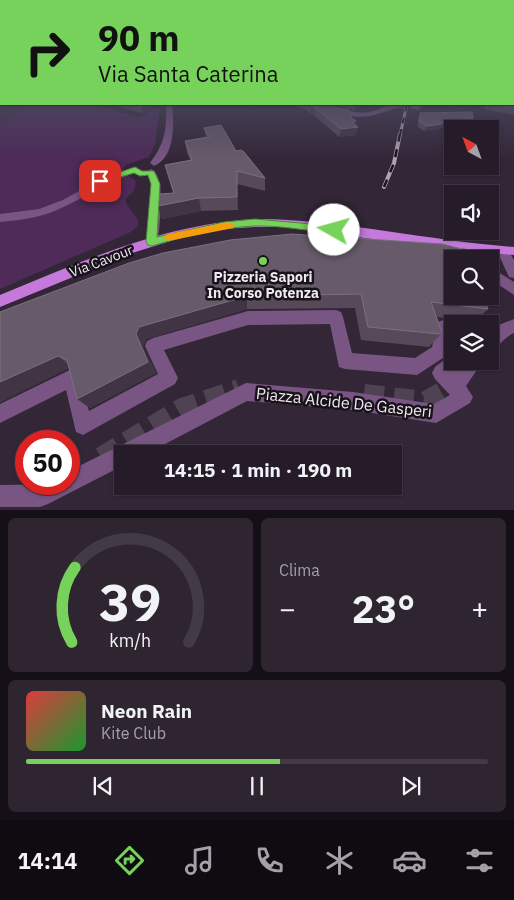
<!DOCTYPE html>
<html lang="it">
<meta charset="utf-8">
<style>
body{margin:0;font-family:"IBM Plex Sans",sans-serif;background:#2e2531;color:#f1f3f6;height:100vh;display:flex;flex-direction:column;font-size:19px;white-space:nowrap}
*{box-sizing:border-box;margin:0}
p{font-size:16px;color:#a4a1a8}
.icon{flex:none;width:28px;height:28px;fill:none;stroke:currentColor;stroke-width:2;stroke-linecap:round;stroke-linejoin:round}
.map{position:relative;height:510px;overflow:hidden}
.side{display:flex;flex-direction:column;gap:8px;padding:8px;background:#150f17;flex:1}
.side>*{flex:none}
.guide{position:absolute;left:0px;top:0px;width:515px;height:105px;box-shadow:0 1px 4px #0004,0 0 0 1px #423a46;background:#76d25a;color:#111;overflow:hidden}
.needle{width:32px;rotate:319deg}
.buttons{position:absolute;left:444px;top:120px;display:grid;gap:10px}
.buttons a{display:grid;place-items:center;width:55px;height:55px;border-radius:0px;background:#261c29;box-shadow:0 1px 4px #0004,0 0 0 1px #423a46;font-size:25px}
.speed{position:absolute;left:15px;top:430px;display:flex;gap:10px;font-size:25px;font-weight:700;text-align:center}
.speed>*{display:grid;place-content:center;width:65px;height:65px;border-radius:50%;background:#261c29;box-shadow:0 1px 4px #0004,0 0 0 1px #423a46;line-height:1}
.speed .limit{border:8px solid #d22;background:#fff;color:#111}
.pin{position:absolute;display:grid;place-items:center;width:42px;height:42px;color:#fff;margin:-21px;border-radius:10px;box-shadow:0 2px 8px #0006}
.me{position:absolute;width:55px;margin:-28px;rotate:277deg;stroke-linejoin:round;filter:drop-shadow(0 0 4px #0008)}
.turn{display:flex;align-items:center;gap:18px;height:105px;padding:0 15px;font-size:22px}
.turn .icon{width:65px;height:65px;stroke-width:2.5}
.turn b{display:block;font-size:35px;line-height:42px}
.big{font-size:38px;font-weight:700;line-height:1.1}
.side .tile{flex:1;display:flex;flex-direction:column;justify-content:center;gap:8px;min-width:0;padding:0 18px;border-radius:8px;background:#2e2531}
.side .dial{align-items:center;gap:0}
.dial svg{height:130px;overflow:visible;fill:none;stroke:#423a46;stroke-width:7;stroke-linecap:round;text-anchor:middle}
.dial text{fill:#f1f3f6;stroke:none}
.song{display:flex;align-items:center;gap:15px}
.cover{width:60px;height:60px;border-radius:8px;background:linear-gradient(135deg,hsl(0 70% 55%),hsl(130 70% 35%))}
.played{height:5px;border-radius:2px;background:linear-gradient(90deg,#76d25a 55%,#423a46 55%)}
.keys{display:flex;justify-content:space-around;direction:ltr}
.heat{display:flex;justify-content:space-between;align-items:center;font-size:28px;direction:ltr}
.side .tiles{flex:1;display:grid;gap:8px;grid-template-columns:1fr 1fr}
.tile:last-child{grid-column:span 2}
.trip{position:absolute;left:114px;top:445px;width:288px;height:50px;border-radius:0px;background:#261c29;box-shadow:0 1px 4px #0004,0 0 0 1px #423a46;font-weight:700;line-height:50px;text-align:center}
.dock{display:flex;height:80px;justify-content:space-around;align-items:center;background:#0f0b10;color:#a4a1a8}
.dock .icon{width:35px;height:35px}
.dock .current{color:#76d25a}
.dock b{font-size:22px;color:#f1f3f6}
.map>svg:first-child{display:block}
.built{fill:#3f2e44}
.green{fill:#4e2b58}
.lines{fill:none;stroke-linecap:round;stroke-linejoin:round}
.minor-tunnel-far1{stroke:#4f4353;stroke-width:7;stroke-dasharray:7 3;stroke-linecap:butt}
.minor-tunnel{stroke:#4f4353;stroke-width:20;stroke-dasharray:20 10;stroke-linecap:butt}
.minor{fill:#795583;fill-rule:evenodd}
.major{fill:#c579da;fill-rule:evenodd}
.rail-far1-casing{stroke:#aea4b1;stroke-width:3}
.rail-casing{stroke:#aea4b1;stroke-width:4}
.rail-far1{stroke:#181219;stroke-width:2;stroke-dasharray:6;stroke-linecap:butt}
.rail{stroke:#181219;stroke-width:2.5;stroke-dasharray:8;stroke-linecap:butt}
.wall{fill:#57495a}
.shaded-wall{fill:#413445}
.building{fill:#675a6a;stroke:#7c7080}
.route{fill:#76d25a;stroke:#4d883a}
.slow{fill:#f59e0b}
.poi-dot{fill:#76d25a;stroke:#181219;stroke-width:2}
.labels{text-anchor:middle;stroke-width:5;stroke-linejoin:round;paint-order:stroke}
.street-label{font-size:14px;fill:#f0e8f3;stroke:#181219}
.poi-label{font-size:14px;font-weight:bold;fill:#f0e8f3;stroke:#181219}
.near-street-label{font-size:16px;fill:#f0e8f3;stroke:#181219}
</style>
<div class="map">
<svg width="514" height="510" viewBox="0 0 514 510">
<rect width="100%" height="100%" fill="#332637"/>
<!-- built -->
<path class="built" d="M0,89l1,15h24l-25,18z"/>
<!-- green -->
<path class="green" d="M25,104h81l-6,3 39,10 17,-9h4l-5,36 -6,13 -23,8 -3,4v3l12,8c2,8 -2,13 -9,18v5l12,17v6l-7,6 -131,57v-167z"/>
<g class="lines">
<!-- minor-tunnel-far1 -->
<path class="minor-tunnel-far1" d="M401,106l11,1"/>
<!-- minor-tunnel -->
<g class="minor-tunnel">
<path d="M364,394l62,7 30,-17"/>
<path d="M101,457l81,-49 57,-19"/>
</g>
<!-- minor -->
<g class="minor">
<path d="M166,104h6c2,18 4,53 -18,62l-4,-3c15,-20 17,-34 16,-59z"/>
<path d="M311,104c20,-1 38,11 59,8 10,-2 25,-12 34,-6l-33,10 -15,1 -23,-5z"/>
<path d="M417,104h6l-5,6 -9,-3z"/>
<path d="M135,167l3,1v4c-30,8 -53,26 -81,38 -18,8 -37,10 -57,12v-8l39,-5 24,-9 43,-24z"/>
<path d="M151,169c16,6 8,58 7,73l-6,4 -6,-4 5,-58 -5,-12z"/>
<path d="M503,247l4,1 7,12v18l-5,-1 -12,-26z"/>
<path d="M490,267l24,15v13l-24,-16z"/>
<path d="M336,310l5,2 2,5 9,36 63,5 17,-11 6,-25 5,-2 9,4v14l-2,-1 -4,19 -29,19 -72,-6 -6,-2 -9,-43 -82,1 -84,25 14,28 -3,6 -92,51 -7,-3 -10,-42 -66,33v-19l72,-35 6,3 11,39 69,-37 -13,-28 2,-5 6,-3 95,-27z"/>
<path d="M514,319v14c-10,4 -14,14 -24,17v-19l4,-4z"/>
<path d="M452,354v7h11v2l1,-2h19l-17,25 7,11 -3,6 -34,20 -83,-13 -106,-9 -101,53h-24v12l-74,38 -8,3h-40v-22l69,-1v-13l177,-88 107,9 81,12 16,-9 -15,-16 -3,-6 3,-6z"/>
</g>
<!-- major -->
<path class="major" d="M264,219c84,2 167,22 250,28v8l-69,-6 -162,-22h-28l-32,2 -33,6 -61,19 -129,53v-12c85,-35 171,-74 264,-76z"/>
<defs>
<path id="rail-far1" d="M400,135l7,-31"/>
<path id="rail" d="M384,187l10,-24 6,-29"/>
</defs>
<!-- rail-far1 casing -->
<use href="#rail-far1" class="rail-far1-casing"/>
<!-- rail casing -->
<use href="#rail" class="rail-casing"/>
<!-- rail-far1 -->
<use href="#rail-far1" class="rail-far1"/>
<!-- rail -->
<use href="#rail" class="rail"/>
</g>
<!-- wall -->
<g class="wall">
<path d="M514,89v26l-30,-6 2,-5h28z"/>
<path d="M108,104h49l-15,9z"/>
<path d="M291,104h72l-9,6 -26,-6 25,10 -1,4 4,3 -1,3 1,11 -17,2 -26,-23h-3l-3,-4z"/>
<path d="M420,113l50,10 -46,8 -6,-4v-9z"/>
<path d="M204,128l32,23 29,27v13l-28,-7 1,26 -37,1 -39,8 -4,-13 15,-13 -8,-28 25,-5 -3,-7 -2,-12 21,-4z"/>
<path d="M462,249l26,60 -14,13 -37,-5 5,16 -13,14 -68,-7 -6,-32 -108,1 -101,30 -3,8 13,26 -66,35 -21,-40 -69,34v-90z"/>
</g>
<!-- shaded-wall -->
<g class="shaded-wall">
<path d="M0,89h1v15h6l-7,5z"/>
<path d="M146,104h11l-15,9 -1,-6z"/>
<path d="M355,104h8l-9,6z"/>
<path d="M311,107h3l-1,7h-3z"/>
<path d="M473,118l-3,5 -46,8 3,-5z"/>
<path d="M356,121l-2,7 4,-1 -2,8 -17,2 2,-8 11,-7z"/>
<path d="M199,198l2,13 -39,8 -4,-13z"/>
<path d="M247,296v13l-101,30 -3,8 13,26 -66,35 -13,-9 59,-65 3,-7z"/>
<path d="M58,356l13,11 -71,35v-20z"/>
</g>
<!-- building -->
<g class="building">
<path d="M514,102v6l-22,-4h22z"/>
<path d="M128,104h18l-5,3z"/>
<path d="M308,104h19l7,3 14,3 5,4h-2l2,1 -4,1 7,5 -4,1 6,5 -17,2 -27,-22h-3z"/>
<path d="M472,112l1,6 -32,6 -14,2 -7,-4v-9z"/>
<path d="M221,125l15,26 5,-1 3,2 21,26 -28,-7v26l-38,1 -41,8 2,-12 14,-1 -9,-28 27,-5 -7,-19 24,-4 -5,-9z"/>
<path d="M292,234l151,10 19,5 2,-1 5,11h-17v37h31l5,13 -57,-7 11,31 -2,1 -72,-7 -7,-33 -114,2 -108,31 -3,7 12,28 -71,37 -10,-39 -9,-4 -58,26v-70l129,-49 34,-10 67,-13z"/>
</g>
<!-- sky -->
<linearGradient id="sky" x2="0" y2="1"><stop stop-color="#1c151e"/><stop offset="0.56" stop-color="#4a475e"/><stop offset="1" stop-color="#4a475e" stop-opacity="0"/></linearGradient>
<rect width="514" height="160" fill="url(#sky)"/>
<!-- route -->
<path class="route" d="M135,167l7,4h12l6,13 -3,53 67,-15 31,-3 79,7 5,4 -5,3c-26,-2 -55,-8 -81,-7 -35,2 -68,10 -101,20l-4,-1 -2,-3 5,-58 -3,-9 -8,1 -6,-3 -34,10 -5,-2z"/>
<!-- slow -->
<path class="slow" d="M229,222l5,3 -1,3 -65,13 -5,-4 5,-3z"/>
<!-- markers -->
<circle class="poi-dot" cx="263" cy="261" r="5"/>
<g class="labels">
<!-- street labels -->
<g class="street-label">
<text transform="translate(101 261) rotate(-21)" y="5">Via Cavour</text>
</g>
<!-- poi labels -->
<g class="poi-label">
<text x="263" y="282">Pizzeria Sapori<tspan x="263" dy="16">In Corso Potenza</tspan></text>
</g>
<!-- near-street labels -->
<g class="near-street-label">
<text transform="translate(344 402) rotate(6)" y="6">Piazza Alcide De Gasperi</text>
</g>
</g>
</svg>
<div class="buttons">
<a><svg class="needle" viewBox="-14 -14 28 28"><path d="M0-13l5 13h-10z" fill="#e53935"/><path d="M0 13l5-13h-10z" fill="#a4a1a8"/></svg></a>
<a><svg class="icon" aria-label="sound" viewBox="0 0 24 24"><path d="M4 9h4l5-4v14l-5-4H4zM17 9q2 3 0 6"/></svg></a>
<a><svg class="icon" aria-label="search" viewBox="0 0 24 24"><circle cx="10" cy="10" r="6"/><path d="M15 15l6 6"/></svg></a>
<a><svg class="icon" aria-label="layers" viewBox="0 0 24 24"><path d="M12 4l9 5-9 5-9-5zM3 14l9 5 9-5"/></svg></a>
</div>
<div class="speed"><div class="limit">50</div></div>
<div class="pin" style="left:100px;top:181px;background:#d93025"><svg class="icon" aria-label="arrive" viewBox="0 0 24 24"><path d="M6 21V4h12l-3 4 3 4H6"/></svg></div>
<svg class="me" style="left:334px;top:230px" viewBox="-20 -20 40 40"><circle r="19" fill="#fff"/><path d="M0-13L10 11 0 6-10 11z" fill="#76d25a"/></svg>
<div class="trip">14:15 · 1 min · 190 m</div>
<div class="guide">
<div class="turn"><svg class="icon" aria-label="right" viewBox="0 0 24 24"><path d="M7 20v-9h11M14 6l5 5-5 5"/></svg><div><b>90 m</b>Via Santa Caterina</div></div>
</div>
</div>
<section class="side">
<div class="tiles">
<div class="tile dial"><svg viewBox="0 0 100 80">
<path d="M14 69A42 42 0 1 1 86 69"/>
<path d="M14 69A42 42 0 0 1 16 23" stroke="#76d25a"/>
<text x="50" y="56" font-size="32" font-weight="700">39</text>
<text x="50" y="72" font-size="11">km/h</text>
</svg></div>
<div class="tile"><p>Clima</p>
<div class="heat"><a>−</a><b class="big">23°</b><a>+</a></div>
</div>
<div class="tile">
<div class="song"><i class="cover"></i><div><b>Neon Rain</b><p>Kite Club</p></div></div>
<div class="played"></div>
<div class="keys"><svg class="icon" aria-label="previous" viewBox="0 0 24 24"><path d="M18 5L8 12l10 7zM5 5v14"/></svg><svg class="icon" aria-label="pause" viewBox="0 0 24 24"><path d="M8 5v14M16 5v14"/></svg><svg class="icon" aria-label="next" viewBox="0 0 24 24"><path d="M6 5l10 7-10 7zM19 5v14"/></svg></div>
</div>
</div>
</section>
<nav class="dock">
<b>14:14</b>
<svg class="icon current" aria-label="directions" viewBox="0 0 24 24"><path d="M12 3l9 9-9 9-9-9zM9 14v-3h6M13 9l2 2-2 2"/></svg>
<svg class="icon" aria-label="music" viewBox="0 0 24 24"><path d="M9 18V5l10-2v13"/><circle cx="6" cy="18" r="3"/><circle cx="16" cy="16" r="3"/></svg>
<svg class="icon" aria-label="phone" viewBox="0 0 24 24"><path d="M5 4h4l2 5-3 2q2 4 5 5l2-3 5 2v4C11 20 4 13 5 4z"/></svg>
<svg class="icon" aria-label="climate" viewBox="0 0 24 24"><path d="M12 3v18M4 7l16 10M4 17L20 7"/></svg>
<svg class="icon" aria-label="car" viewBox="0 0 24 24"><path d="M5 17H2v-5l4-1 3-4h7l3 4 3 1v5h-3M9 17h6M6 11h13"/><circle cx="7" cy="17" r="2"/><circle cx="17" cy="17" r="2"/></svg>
<svg class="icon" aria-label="filters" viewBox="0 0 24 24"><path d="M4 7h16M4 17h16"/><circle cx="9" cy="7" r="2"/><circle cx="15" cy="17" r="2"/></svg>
</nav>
